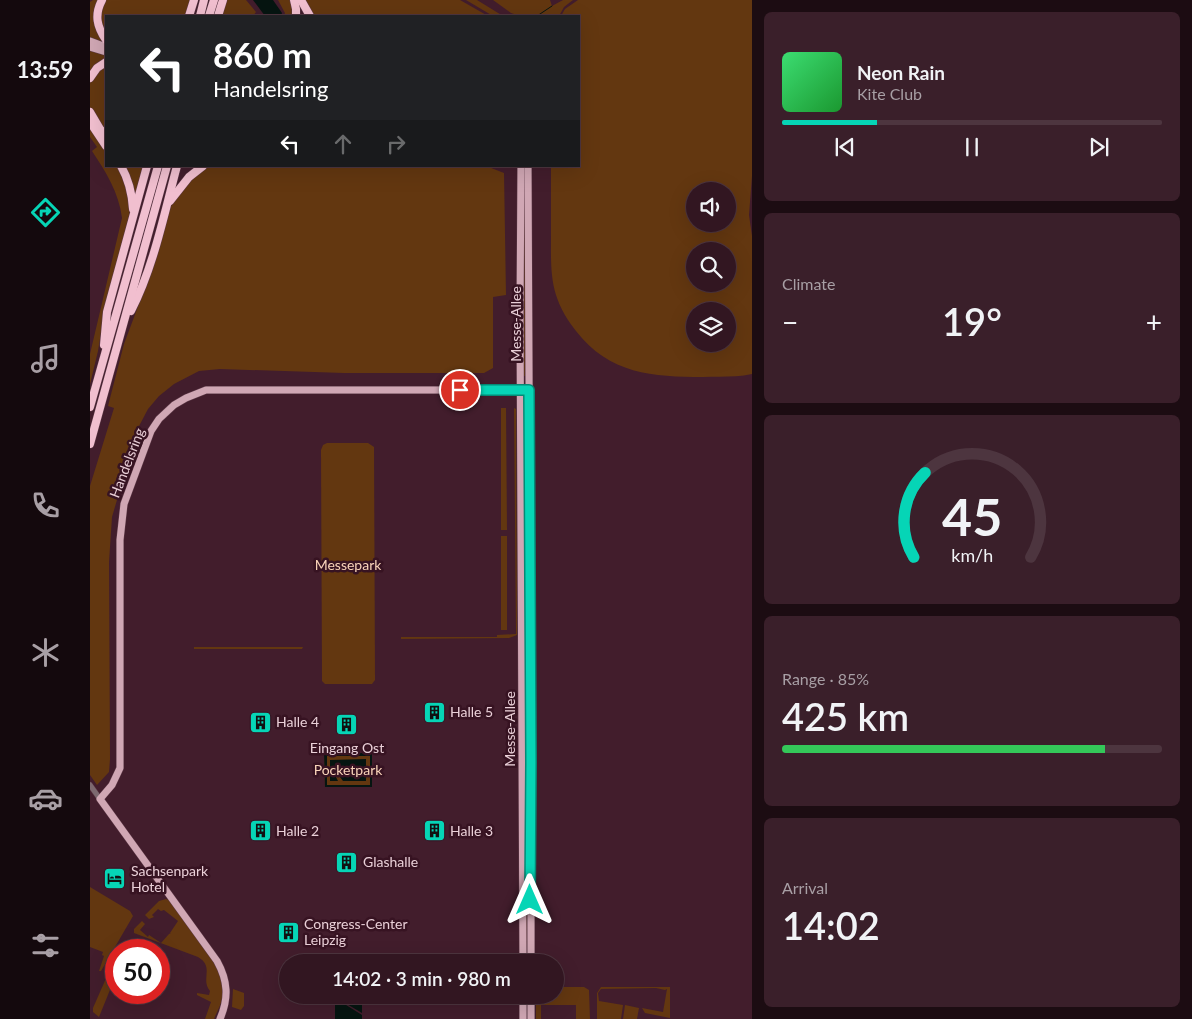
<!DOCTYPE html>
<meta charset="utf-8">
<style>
body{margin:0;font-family:Lato,sans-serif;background:#3a1f2a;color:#f1f3f6;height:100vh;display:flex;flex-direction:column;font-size:19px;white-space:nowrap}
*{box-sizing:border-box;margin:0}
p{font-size:16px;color:#a89fa5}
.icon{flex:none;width:28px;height:28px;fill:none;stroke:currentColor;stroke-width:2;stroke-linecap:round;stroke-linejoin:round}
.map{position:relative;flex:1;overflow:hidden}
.side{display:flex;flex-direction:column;gap:12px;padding:12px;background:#1c0c12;width:440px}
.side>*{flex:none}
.banner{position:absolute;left:15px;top:15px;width:475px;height:152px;border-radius:0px;box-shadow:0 5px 20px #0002,0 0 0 1px #4d353f;background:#202124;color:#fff;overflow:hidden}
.controls{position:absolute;left:596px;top:182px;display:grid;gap:10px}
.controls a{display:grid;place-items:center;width:50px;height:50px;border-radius:50%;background:#321621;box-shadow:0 5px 20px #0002,0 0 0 1px #4d353f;font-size:25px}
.speed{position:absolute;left:15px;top:939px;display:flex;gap:10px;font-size:25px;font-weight:700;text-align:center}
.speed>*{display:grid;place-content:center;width:65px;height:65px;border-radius:50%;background:#321621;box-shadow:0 5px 20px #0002,0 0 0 1px #4d353f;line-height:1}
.speed .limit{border:8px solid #d22;background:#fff;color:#111}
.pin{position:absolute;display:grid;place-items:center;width:42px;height:42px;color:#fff;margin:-21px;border:2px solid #fff;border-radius:50%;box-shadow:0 1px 5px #0007}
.me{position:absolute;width:55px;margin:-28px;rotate:0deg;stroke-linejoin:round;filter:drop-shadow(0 0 4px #0008)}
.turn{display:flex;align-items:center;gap:18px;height:105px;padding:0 25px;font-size:22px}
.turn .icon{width:65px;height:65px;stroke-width:2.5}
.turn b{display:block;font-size:35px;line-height:42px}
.lanes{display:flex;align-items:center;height:48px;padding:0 25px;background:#0003;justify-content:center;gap:25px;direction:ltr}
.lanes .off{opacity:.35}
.big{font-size:38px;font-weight:600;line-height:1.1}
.side .card{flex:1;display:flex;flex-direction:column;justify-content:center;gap:8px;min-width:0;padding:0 18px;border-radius:8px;background:#3a1f2a}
.side .dial{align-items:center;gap:0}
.dial svg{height:130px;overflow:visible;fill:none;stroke:#4d353f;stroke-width:7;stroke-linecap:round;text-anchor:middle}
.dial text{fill:#f1f3f6;stroke:none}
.song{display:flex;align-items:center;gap:15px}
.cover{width:60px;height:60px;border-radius:8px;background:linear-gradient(135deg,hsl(140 70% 55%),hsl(130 70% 35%))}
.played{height:5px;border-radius:2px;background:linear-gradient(90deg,#06d5b6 25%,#4d353f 25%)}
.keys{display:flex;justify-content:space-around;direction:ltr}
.heat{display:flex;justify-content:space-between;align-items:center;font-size:28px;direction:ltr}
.charge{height:8px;border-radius:4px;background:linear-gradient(90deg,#34c759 85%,#4d353f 0)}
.trip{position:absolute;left:189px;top:954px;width:285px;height:50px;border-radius:25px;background:#321621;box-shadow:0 5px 20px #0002,0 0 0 1px #4d353f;font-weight:600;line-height:50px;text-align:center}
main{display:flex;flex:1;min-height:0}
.dock{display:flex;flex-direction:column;width:90px;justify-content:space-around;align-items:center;background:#14090d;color:#a89fa5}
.dock .icon{width:35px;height:35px}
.dock .selected{color:#06d5b6}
.dock b{font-size:22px;color:#f1f3f6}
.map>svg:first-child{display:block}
.green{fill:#633710;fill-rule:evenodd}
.water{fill:#061511;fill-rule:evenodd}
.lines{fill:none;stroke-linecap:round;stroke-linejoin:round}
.stream{stroke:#061511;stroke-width:1}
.minor-casing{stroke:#5d3a48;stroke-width:6}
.major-casing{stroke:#5d3a48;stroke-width:8}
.highway-casing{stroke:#5d3a48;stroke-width:9}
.minor{stroke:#7d6970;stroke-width:5}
.major{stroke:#d0a7b4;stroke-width:7}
.highway{stroke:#f1bfcf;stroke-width:8}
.route-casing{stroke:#048a76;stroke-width:12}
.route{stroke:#06d5b6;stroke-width:9}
.labels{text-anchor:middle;stroke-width:5;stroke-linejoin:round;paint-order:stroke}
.street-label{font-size:14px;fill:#ead0d8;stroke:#371322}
.park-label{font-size:14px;fill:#fad4ba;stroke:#371322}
.poi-label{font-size:14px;fill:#ead0d8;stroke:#371322;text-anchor:start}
</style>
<main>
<nav class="dock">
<b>13:59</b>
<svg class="icon selected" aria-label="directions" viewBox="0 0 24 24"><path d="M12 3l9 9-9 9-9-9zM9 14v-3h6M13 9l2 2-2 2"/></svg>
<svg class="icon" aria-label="music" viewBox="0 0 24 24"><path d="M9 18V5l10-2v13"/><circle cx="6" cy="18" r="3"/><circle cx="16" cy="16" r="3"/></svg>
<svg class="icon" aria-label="phone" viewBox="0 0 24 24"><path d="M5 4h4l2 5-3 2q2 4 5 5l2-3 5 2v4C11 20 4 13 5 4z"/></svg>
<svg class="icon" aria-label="climate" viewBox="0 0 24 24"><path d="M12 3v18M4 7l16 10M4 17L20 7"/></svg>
<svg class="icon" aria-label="car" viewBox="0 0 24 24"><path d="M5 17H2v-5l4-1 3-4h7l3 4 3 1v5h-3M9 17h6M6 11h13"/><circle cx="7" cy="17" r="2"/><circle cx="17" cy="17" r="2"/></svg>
<svg class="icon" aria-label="filters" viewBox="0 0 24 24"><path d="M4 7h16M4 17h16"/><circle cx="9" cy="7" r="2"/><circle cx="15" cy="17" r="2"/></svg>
</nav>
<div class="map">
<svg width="662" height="1019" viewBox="0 0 662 1019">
<rect width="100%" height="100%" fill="#421d2c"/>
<!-- green -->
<g class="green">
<path d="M3,0h7l-4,9 10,36 -16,-5v-38z"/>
<path d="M13,0h87l-4,16h-80v22l-7,-15z"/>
<path d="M136,0h20l10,12 -3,4h-31z"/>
<path d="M188,0h15l2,16h-11l1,-3z"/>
<path d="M213,0h157l28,16h-176z"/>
<path d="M376,0h11l26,16h-10z"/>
<path d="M403,0h57l2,6 11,-6h10l-9,7 -5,9h-46l1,-2 -3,-1z"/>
<path d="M488,0h174v176l-3,39 3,21v138c-16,4 -33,2 -49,3 -50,0 -94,-3 -127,-46 -8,-10 -16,-23 -20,-36 -6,-19 -5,-40 -5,-60 0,-23 0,-46 0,-69h28v-150h-18l4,-7zM638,191v33h-33v-33zM638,251v33h-33v-33zM638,311v33h-33v-33z"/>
<path d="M0,50l16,5v4l-16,14z"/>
<path d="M16,64v68l-16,-24v-26l3,-5z"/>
<path d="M0,126l16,22v18h14l1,3 10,35 -2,12 -25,98 -6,37 -8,33v-30l32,-136c-3,-25 -16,-46 -30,-67l5,-4 -7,-10z"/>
<path d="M34,166h21l-10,36z"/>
<path d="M117,166h279l18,7 2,122 -13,2v71l-9,5h-140l-124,-4 -21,2 -25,13 -15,12 -11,13 -10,19 -26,89 -3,45 1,197 -1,13 -12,13 -7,-10v-289l24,-78 -6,-2 16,-62 25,-67 17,-59 7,-17 8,-12z"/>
<path d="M433,166h2l2,210h-3l-2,-56z"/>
<path d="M411,408h5l1,122h-6z"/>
<path d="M424,408l2,1 1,226 -8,3 -108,1v-2h96v-2l19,-1z"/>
<path d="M237,443h41l6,4 1,233 -3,4h-47l-3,-3 -1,-231 2,-5z"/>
<path d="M434,456l3,33 2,141h-3z"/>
<rect x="411" y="536" width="6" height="94"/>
<path d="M104,647h109l-1,2h-108z"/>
<path d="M434,709h3l2,75 -1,178h-1l-2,-50z"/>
<path d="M234,753h48v34h-47z"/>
<path d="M0,887l40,24 3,5 -32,55h-2l5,-15 -2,-1 1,-3 -13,-5z"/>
<path d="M76,899l3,1c17,24 56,65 54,94 -1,10 -6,17 -9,25h-9l6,-17 -14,-7v-2l12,2 1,-4c-10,-12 5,-24 -12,-34l-64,-24v-4l8,-8 3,3 -5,6 8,7 1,-2 12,8 8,-9 2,-1h-1l8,-12 -14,-11 -3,1 -3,-2 -6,6 2,2 -5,2 -4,-4 14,-14z"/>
<path d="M26,963v12l-17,42 -6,-5v-4l18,-41z"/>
<path d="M465,987h29l5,3 1,29h-14v-14h-35v14h-5v-24h19z"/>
<path d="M511,987h69v31l-25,-5 -3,-5 21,4 4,-23 -2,1 -9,-2 -55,1 -3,4 1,8 24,4 -2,14h-24v-26z"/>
<path d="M143,989l11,4v13l-3,4 -9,-3z"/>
<path d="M535,1005l14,3 -2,11h-14z"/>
</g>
<!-- water -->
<g class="water">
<path d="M163,0h20l9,13 -1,3h-16z"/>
<path d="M234,753h48v34h-47zM237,756h43v29h-43z"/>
<path d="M276,759v22h-23l-6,-8 -2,2 3,6h-8v-21z"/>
<path d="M245,995h27v18l-27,-16z"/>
<path d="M245,998l27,17v4h-27z"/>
</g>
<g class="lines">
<!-- stream -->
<g class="stream">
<path d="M433,15l3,1"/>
<path d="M447,16l15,-10"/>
</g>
<defs>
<path id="minor" d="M0,785l10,14"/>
<g id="major">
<path d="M0,41l16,6"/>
<path d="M0,47l16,5"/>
<path d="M431,166l-1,148 3,648"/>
<path d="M438,166l3,614v182"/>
<path d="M433,995v24"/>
<path d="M441,995v24"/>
<path d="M130,1019c9,-21 8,-38 -3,-58l-117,-162 12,-14 8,-17v-228l4,-36 27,-73 8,-12 15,-14 12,-7 20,-8h323"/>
</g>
<g id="highway">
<path d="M12,0c-8,15 -5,27 4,40"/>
<path d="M204,0l2,9v7"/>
<path d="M211,0l9,16"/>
<path d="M99,16l5,-16"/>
<path d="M110,16l4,-16"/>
<path d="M119,16l5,-16"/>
<path d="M128,16l5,-16"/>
<path d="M0,78l7,-10 9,-6"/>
<path d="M0,112l10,17 6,6"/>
<path d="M0,122l16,24"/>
<path d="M31,166c8,14 11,27 12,43"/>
<path d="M80,201l19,-24 14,-11"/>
<path d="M41,311c23,-45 33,-97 46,-145"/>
<path d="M14,345l3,-33 40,-146"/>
<path d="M0,407l68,-241"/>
<path d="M0,444l77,-278"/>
</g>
</defs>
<!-- minor casing -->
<use href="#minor" class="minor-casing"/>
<!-- major casing -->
<use href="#major" class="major-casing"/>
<!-- highway casing -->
<use href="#highway" class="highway-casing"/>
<!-- minor -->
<use href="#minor" class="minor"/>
<!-- major -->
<use href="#major" class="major"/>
<!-- highway -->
<use href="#highway" class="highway"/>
</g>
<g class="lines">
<defs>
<path id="route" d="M370,390h69l2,372 -1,138"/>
</defs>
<!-- route casing -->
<use href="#route" class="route-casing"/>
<!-- route -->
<use href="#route" class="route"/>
</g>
<!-- icons -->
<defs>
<symbol id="building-square" viewBox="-11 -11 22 22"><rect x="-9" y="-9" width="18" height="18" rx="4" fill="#06d5b6" stroke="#371322"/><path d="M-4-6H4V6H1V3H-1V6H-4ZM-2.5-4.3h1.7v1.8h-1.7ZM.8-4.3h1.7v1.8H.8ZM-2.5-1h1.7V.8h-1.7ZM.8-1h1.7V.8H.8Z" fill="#111"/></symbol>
<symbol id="hotel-square" viewBox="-11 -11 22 22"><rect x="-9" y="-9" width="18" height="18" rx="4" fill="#06d5b6" stroke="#371322"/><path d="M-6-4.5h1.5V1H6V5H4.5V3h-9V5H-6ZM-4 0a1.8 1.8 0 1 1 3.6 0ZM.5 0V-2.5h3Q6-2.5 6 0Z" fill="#111"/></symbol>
</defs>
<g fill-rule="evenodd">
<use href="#building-square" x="332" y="700" width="25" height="25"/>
<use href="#building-square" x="158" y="710" width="25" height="25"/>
<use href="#building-square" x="244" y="712" width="25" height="25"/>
<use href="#building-square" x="158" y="818" width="25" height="25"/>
<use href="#building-square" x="332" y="818" width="25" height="25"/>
<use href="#building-square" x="244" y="850" width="25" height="25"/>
<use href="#hotel-square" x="12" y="866" width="25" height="25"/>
<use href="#building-square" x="186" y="920" width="25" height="25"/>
</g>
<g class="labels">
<!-- street labels -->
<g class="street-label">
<text transform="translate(426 324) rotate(-90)" y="5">Messe-Allee</text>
<text transform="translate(37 463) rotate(-69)" y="5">Handelsring</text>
<text transform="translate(420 729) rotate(-90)" y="5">Messe-Allee</text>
</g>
<!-- park labels -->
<g class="park-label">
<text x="258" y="570">Messepark</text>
<text x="258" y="775">Pocketpark</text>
</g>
<!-- poi labels -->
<g class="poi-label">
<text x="360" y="717">Halle 5</text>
<text x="186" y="727">Halle 4</text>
<text x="257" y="753" text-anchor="middle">Eingang Ost</text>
<text x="186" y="836">Halle 2</text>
<text x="360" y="836">Halle 3</text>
<text x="273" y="867">Glashalle</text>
<text x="41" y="876">Sachsenpark<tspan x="41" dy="16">Hotel</tspan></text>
<text x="214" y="929">Congress-Center<tspan x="214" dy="16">Leipzig</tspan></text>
</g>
</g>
</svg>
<div class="controls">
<a><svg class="icon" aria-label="sound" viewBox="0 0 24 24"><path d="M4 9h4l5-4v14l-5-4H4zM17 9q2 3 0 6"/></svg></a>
<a><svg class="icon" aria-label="search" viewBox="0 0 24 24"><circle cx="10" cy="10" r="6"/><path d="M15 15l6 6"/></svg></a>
<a><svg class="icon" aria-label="layers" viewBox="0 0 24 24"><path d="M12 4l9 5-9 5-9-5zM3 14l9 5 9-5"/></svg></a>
</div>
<div class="speed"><div class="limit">50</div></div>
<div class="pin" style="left:370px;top:390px;background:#d93025"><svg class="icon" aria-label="arrive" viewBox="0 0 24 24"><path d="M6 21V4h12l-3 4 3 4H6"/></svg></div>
<svg class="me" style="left:440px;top:900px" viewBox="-20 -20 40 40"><path d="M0-17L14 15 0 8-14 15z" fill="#06d5b6" stroke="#fff" stroke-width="4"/></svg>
<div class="trip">14:02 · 3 min · 980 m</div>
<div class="banner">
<div class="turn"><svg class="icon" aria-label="left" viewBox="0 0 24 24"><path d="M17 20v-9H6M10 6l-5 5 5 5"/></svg><div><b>860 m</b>Handelsring</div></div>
<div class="lanes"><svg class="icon" aria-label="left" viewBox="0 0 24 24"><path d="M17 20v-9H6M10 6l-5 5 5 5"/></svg><svg class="icon off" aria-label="ahead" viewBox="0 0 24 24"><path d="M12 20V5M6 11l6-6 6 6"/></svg><svg class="icon off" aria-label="right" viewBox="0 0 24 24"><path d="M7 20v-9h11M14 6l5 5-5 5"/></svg></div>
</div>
</div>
<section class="side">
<div class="card">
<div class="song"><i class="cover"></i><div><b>Neon Rain</b><p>Kite Club</p></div></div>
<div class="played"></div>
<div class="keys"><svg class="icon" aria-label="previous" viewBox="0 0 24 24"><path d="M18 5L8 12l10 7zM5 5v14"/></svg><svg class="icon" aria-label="pause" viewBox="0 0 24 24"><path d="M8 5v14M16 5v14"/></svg><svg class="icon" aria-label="next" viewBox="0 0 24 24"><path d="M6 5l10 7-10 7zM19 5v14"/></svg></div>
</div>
<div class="card"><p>Climate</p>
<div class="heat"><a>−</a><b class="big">19°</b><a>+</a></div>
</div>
<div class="card dial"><svg viewBox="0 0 100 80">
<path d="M14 69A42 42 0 1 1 86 69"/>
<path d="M14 69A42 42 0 0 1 21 17" stroke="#06d5b6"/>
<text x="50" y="56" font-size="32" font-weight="700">45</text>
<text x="50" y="72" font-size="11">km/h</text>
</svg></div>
<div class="card"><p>Range · 85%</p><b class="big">425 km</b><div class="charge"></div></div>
<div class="card"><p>Arrival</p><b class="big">14:02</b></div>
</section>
</main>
